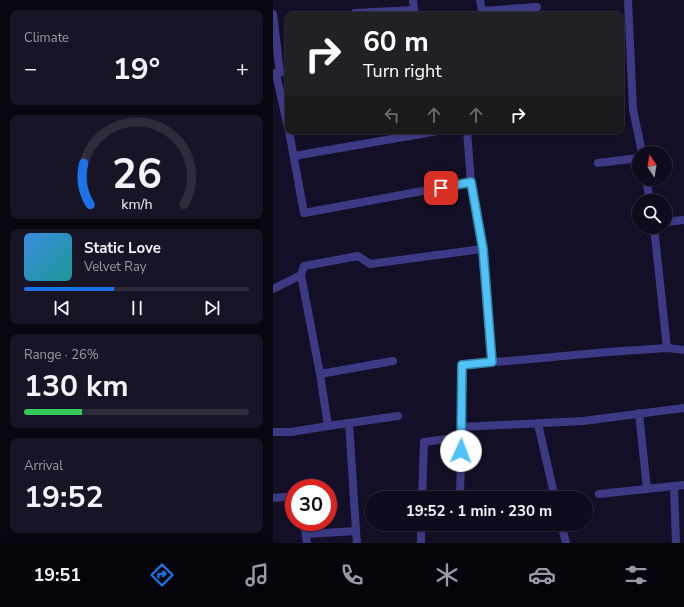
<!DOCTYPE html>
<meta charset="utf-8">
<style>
body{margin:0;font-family:"Nunito Sans",sans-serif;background:#171425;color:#f1f3f6;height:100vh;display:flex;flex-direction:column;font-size:15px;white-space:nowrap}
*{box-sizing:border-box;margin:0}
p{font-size:13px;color:#9b9ba3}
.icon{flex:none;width:22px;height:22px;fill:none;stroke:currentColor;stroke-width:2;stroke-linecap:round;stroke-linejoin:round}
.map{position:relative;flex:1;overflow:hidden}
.sheet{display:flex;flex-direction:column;gap:10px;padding:10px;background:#08060f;width:273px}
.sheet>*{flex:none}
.guide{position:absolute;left:12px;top:12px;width:339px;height:122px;border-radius:8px;box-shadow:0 1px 3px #0004,0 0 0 1px #2e2b3b;background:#202124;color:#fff;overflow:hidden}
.needle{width:26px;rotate:348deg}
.tools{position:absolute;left:359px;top:146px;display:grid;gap:8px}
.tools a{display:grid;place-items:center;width:40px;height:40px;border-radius:50%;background:#0e0b1c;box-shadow:0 1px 3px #0004,0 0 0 1px #2e2b3b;font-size:20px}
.speed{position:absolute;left:12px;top:479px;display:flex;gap:8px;font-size:20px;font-weight:700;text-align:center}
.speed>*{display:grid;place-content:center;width:52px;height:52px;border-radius:50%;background:#0e0b1c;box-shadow:0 1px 3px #0004,0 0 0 1px #2e2b3b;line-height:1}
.speed .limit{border:6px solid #d22;background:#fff;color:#111}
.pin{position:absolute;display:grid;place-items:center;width:34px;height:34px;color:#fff;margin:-17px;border-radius:8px;box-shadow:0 2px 6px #0006}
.me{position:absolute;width:44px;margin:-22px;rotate:2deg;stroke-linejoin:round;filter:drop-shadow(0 0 3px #0008)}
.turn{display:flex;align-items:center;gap:14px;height:84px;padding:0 12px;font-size:18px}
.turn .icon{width:52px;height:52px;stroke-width:2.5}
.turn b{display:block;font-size:28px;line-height:34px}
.lanes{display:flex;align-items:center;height:38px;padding:0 12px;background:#0003;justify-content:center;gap:20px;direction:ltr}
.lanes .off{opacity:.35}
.big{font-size:30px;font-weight:700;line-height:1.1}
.sheet .widget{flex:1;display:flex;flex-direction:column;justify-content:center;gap:6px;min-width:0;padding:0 14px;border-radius:8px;background:#171425}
.sheet .dial{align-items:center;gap:0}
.dial svg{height:104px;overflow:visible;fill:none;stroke:#2e2b3b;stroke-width:7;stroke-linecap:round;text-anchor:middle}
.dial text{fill:#f1f3f6;stroke:none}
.song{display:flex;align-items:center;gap:12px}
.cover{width:48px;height:48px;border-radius:6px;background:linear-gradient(135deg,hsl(210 70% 55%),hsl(180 70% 35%))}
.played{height:4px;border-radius:2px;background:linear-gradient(90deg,#1a73e8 40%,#2e2b3b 40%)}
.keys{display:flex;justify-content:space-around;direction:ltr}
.heat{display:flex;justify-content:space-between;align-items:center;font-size:22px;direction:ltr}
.charge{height:6px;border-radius:3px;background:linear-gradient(90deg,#34c759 26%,#2e2b3b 0)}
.trip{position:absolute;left:92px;top:491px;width:228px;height:40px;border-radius:20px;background:#0e0b1c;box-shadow:0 1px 3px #0004,0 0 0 1px #2e2b3b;font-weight:700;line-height:40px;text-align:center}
.tab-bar{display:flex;height:64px;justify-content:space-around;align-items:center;background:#06040b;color:#9b9ba3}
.tab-bar .icon{width:28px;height:28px}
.tab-bar .active{color:#1a73e8}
.tab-bar b{font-size:18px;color:#f1f3f6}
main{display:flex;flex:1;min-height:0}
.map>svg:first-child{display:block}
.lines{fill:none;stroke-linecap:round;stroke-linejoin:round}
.street{stroke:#3d3a85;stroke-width:8}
.route-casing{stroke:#337fa1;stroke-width:10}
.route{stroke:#4fc3f7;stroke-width:7}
</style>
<main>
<section class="sheet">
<div class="widget"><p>Climate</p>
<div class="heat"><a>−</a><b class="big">19°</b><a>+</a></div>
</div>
<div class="widget dial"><svg viewBox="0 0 100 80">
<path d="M14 69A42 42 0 1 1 86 69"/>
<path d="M14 69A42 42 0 0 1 9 37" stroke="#1a73e8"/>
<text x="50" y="56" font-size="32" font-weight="700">26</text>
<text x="50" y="72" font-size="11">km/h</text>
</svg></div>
<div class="widget">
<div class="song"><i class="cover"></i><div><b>Static Love</b><p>Velvet Ray</p></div></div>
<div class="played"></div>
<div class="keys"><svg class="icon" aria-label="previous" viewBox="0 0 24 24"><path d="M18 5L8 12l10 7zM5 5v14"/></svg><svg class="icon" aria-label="pause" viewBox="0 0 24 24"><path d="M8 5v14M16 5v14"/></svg><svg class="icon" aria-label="next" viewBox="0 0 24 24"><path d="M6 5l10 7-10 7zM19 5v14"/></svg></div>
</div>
<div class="widget"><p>Range · 26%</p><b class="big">130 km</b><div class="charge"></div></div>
<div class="widget"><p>Arrival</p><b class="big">19:52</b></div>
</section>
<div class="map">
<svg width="411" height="543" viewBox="0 0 411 543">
<rect width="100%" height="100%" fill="#130f26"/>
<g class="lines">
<!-- street -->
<g class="street">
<path d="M207,0l2,11 55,-4"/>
<path d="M355,0l5,109 9,44"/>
<path d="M82,13l59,-3 -1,-10"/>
<path d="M0,14l7,59h-7"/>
<path d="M3,73l12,55"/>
<path d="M16,131l15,82 167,-31"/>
<path d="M194,131l4,51 11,67 10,113"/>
<path d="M21,156l144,-25"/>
<path d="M325,163l41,-5"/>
<path d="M373,179l4,22"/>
<path d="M392,222l19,-2"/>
<path d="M381,227l13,121"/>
<path d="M0,289l28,-14 3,-9 54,-10 12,8 112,-15"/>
<path d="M47,374l73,-13"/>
<path d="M366,413l8,76"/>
<path d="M76,423l7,108"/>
<path d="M265,424l17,74"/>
<path d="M55,426l70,-10"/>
<path d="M189,427l121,-6 101,-13"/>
<path d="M0,432h18l37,-6 -8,-52 -19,-99"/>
<path d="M401,486l2,57"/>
<path d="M187,494l2,-67v-62l146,-13 59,-4 17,2"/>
<path d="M326,494l85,-9"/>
<path d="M0,498l21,-2"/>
<path d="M149,498l2,-56 38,-5"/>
<path d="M31,522l3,21"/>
<path d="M288,524l5,19"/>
<path d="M33,534l50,-3 1,12"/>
<path d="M148,543v-19"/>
</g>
</g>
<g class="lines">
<defs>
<path id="route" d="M168,188l30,-6 12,67 9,113 -30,3 -1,86"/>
</defs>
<!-- route casing -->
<use href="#route" class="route-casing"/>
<!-- route -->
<use href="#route" class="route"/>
</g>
</svg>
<div class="tools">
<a><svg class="needle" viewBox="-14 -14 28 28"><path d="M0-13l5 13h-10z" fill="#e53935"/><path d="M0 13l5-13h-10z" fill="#9b9ba3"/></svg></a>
<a><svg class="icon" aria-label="search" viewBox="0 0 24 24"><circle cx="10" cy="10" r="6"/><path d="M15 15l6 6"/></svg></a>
</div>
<div class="speed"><div class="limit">30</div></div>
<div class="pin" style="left:168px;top:188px;background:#d93025"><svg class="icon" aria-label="arrive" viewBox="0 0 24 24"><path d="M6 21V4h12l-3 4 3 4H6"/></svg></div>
<svg class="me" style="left:188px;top:451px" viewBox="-20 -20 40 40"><circle r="19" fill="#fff"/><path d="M0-13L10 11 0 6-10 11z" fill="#4fc3f7"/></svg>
<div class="trip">19:52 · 1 min · 230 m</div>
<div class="guide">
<div class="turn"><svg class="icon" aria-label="right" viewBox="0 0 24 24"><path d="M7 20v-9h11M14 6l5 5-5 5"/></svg><div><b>60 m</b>Turn right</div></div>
<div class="lanes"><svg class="icon off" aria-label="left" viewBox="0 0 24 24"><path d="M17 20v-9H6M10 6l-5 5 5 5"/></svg><svg class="icon off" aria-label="ahead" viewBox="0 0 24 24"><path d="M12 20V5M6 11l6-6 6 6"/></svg><svg class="icon off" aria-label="ahead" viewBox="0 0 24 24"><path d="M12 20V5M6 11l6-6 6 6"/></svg><svg class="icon" aria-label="right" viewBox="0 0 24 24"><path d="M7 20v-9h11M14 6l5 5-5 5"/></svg></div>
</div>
</div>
</main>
<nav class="tab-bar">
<b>19:51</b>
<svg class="icon active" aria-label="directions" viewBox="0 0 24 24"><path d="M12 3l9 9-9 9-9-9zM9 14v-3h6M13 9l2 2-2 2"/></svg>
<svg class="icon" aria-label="music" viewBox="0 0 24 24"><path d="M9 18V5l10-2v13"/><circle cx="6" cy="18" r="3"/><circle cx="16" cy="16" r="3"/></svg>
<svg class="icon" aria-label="phone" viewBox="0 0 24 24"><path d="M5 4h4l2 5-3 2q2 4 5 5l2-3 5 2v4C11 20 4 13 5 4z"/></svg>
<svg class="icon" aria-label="climate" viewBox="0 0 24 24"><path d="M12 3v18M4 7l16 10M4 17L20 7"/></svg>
<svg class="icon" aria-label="car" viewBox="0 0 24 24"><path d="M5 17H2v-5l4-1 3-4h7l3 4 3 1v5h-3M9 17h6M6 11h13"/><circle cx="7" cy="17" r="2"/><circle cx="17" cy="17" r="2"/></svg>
<svg class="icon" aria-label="filters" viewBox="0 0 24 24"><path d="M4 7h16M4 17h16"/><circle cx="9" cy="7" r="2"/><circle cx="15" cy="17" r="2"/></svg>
</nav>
